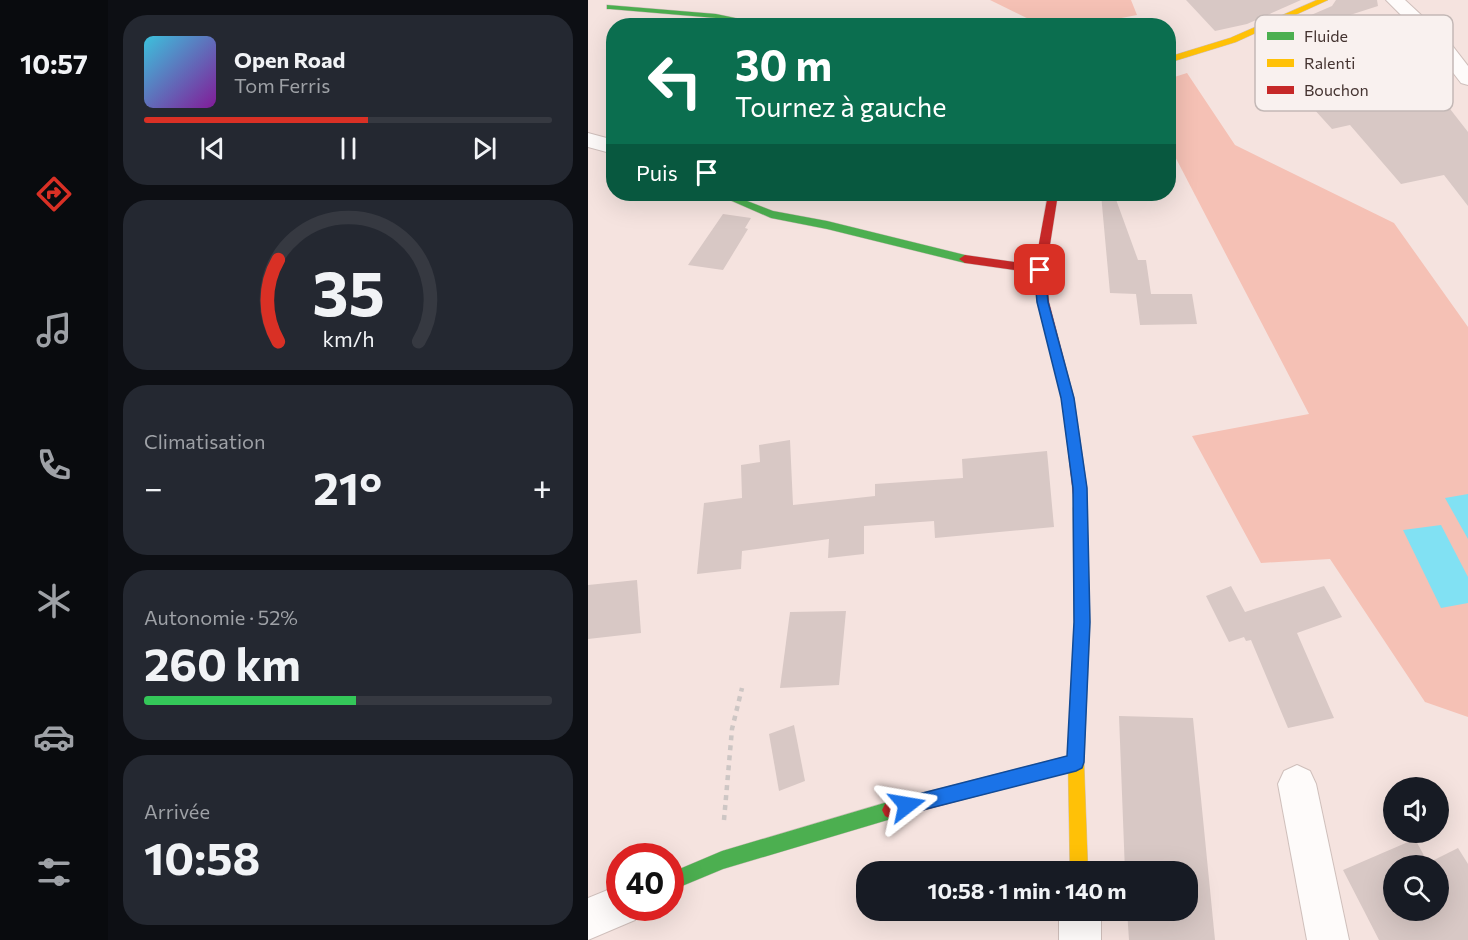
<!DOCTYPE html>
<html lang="fr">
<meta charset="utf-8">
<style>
body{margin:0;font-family:Commissioner,sans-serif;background:#242831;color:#f1f3f6;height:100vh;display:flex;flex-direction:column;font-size:22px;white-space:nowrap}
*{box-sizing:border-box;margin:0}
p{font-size:20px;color:#9ea1a6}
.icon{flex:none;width:33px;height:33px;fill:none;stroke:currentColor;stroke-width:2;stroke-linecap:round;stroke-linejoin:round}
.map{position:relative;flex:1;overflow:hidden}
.drawer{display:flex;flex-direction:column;gap:15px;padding:15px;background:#0d0f14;width:480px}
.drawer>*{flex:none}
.hud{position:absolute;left:18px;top:18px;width:570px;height:183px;border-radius:24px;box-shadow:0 6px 24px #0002;background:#0b6e4f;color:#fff;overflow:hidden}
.controls{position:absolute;left:795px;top:777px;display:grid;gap:12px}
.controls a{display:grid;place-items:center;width:66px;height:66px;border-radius:50%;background:#171b24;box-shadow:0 6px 24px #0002;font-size:30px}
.speed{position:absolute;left:18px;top:843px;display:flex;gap:12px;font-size:30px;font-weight:700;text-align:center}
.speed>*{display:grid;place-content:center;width:78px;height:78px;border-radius:50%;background:#171b24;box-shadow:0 6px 24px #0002;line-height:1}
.speed .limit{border:9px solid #d22;background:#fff;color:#111}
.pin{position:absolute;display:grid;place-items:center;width:51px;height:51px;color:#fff;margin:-26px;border-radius:12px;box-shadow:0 3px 9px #0006}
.me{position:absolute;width:66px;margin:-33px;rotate:76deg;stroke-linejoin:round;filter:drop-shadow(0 0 4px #0008)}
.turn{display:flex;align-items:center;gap:21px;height:126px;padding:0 30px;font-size:27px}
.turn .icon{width:78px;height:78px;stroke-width:2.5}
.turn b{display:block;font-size:42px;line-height:51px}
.then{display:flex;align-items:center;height:57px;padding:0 30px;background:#0003;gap:12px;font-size:22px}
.big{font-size:45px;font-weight:700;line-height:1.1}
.drawer .tile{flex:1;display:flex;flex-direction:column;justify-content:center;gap:9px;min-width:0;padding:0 21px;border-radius:24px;background:#242831}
.drawer .dial{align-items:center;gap:0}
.dial svg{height:156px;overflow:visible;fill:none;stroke:#363941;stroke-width:7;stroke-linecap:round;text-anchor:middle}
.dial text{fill:#f1f3f6;stroke:none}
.song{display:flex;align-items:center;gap:18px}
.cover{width:72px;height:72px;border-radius:9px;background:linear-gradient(135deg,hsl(190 70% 55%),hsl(290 70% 35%))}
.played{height:6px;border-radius:3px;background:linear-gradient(90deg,#d93025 55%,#363941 55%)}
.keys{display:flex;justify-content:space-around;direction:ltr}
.heat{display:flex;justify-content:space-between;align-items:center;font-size:33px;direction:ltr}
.charge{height:9px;border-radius:4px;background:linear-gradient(90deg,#34c759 52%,#363941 0)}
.trip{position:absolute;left:268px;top:861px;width:342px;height:60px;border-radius:24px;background:#171b24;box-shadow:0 6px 24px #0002;font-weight:700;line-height:60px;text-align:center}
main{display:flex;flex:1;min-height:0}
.dock{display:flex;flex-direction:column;width:108px;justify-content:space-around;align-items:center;background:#090b0e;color:#9ea1a6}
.dock .icon{width:42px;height:42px}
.dock .active{color:#d93025}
.dock b{font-size:27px;color:#f1f3f6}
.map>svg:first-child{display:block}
.green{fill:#f5c1b5}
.water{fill:#81e1f3}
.building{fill:#d8c8c5;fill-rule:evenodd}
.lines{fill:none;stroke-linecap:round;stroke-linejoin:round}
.street-casing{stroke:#cfbfbb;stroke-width:2}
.fast-casing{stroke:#cfbfbb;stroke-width:1}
.slow-casing{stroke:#cfbfbb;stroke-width:1}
.jam-casing{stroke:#cfbfbb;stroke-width:1}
.path{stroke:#cdc6c4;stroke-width:4.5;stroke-dasharray:5 5;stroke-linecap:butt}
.street{fill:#fefbfa;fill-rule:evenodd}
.fast{fill:#4caf50;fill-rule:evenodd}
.slow{fill:#ffc107;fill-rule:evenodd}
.jam{fill:#c62828;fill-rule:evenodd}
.route{fill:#1a73e8;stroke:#114b97;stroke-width:1.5}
.key{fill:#f9f1ef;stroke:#c3b8b6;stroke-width:1.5}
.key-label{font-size:16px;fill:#443330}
</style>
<main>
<nav class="dock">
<b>10:57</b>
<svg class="icon active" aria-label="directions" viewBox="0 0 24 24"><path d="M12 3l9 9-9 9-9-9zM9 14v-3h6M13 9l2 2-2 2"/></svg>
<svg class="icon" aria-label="music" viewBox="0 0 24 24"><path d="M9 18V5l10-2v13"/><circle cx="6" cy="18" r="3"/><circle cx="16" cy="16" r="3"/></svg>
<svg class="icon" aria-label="phone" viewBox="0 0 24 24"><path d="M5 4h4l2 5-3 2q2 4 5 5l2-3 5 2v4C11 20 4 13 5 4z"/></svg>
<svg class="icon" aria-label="climate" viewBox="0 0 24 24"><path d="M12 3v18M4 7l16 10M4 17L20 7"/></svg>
<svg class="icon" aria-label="car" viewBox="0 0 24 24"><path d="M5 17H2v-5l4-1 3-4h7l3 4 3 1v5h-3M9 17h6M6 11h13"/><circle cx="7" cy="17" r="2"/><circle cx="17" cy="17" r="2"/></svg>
<svg class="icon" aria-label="filters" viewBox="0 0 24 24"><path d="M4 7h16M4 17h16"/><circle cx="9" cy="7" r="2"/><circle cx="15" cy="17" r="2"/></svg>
</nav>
<section class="drawer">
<div class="tile">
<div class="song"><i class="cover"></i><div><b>Open Road</b><p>Tom Ferris</p></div></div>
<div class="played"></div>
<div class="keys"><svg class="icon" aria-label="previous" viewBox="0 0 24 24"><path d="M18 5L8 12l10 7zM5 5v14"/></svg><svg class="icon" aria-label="pause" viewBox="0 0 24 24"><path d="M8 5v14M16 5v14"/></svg><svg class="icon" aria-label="next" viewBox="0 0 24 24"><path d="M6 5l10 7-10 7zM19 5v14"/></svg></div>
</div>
<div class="tile dial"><svg viewBox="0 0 100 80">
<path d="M14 69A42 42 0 1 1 86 69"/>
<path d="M14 69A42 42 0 0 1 14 27" stroke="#d93025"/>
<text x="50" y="56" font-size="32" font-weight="700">35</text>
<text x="50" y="72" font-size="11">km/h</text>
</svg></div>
<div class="tile"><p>Climatisation</p>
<div class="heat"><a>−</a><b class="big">21°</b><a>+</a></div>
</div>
<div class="tile"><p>Autonomie · 52%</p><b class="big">260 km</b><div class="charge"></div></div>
<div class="tile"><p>Arrivée</p><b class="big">10:58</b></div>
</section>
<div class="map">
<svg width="880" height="940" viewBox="0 0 880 940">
<rect width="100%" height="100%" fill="#f5e3df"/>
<!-- green -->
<g class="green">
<path d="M402,0h141l6,15 -52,10h-44z"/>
<path d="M599,73l48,72 159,78 74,104v390l-43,-15 -95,-143 -69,4 -69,-127 117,-22 -140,-269 -1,-66z"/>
</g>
<!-- water -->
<g class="water">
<path d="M880,494v45l-23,-41z"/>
<path d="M853,525l27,52v26l-27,5 -38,-78z"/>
</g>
<!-- building -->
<g class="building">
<path d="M598,0h115l-54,24 -32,7z"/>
<path d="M748,0h41l1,6 -90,29 -7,-7 51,-22z"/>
<path d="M733,69l12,12 89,-8 46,59v74l-24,-31 -43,9 -51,-59 -18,4 -48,-53z"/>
<path d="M513,194h13l24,66h8l5,34h41l5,30 -57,1 -4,-31 -26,-1z"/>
<path d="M135,214l28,4 -6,10 3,1 -25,41 -35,-5z"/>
<path d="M202,440l3,65 82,-9v-12l88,-6 -1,-19 85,-8 7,76 -119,11 -1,-17 -70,5v28l-36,4 1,-19 -87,12 -1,18 -44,5 7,-71 38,-5 -1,-33 19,-3 -1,-17z"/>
<path d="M49,580l4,53 -53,6v-54z"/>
<path d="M643,586l14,26 79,-26 18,31 -45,16 37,85 -46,10 -37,-88 -5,1 -2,-4 -15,5 -23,-46z"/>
<path d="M258,611l-7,74 -59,3 10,-76z"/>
<path d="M531,716l74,2 22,222h-86l-2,-30h61v-38h-63z"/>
<path d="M206,725l11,56 -26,10 -10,-57z"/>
<path d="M827,839l13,24 30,-15 10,16v76h-89l-36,-70zM806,866h44v44h-44z"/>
</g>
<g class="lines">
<defs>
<g id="street">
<path d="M798,0h19l43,40 20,26v19l-7,-2 -27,-35z"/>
<path d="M0,133l26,7v14l-26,-7z"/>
<path d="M709,765l13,6 6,13 33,156h-42l-29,-156 6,-13z"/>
<path d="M32,885v23h20l-5,12 -47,20v-42z"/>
<rect x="471" y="910" width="42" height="30"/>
</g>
<g id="fast">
<path d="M19,5l109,9 57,12h-20l-37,-8 -106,-9h-3z"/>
<path d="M128,194h13l44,17 54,10 138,34 6,4 -6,4 -138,-34 -56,-11z"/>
<path d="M303,801l6,3 3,6 -3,6 -6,3 -168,50 -53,22v-18l52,-22z"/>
</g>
<g id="slow">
<path d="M729,0h11l-92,42 -68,21v-6l62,-19z"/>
<path d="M492,502l5,2 2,4 3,114 -6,140 4,110h-18l-2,-110 6,-140 -1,-114 2,-4z"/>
</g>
<g id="jam">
<path d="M460,194h10l-12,76 3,32 25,96 13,90v20l-2,4 -5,2 -5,-2 -13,-114 -25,-96 -2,-29 -70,-10 -6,-4 6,-4 70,10z"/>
<path d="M488,754l6,2 2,6 -2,6 -6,2 -185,49 -6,-3 -3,-6 3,-6 6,-3z"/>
</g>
</defs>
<!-- street casing -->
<use href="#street" class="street-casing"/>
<!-- fast casing -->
<use href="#fast" class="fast-casing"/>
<!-- slow casing -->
<use href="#slow" class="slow-casing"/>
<!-- jam casing -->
<use href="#jam" class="jam-casing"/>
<!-- path -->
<path class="path" d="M136,820l8,-91 10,-41"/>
<!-- street -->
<use href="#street" class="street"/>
<!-- fast -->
<use href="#fast" class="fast"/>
<!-- slow -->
<use href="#slow" class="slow"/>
<!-- jam -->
<use href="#jam" class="jam"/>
</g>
<!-- route -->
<path class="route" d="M452,266l5,4 3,32 26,96 13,90 3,134 -6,140 -2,6 -6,3 -169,43 -6,-2 -2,-7 2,-6 6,-2 160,-41 7,-134 -1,-134 -12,-90 -24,-96 -3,-32z"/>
<!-- legend -->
<rect x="667" y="15" width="198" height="96" rx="9" class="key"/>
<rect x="679" y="32" width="27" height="8" fill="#4caf50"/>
<rect x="679" y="59" width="27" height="8" fill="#ffc107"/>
<rect x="679" y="86" width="27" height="8" fill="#c62828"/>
<g class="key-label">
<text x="716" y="42">Fluide</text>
<text x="716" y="69">Ralenti</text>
<text x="716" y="96">Bouchon</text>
</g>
</svg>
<div class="controls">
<a><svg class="icon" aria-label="sound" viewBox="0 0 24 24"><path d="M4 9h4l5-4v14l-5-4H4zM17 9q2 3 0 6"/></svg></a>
<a><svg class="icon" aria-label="search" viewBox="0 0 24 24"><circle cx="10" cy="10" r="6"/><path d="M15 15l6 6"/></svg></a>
</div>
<div class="speed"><div class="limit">40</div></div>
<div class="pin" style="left:452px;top:270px;background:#d93025"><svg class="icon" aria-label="arrive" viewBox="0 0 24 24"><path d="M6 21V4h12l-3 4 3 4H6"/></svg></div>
<svg class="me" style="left:319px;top:805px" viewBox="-20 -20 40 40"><path d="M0-17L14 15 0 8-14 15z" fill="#1a73e8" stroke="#fff" stroke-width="4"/></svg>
<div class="trip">10:58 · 1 min · 140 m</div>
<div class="hud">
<div class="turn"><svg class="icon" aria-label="left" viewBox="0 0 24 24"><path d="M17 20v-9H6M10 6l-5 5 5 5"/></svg><div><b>30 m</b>Tournez à gauche</div></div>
<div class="then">Puis<svg class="icon" aria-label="arrive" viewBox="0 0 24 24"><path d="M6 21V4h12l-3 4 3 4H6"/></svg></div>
</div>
</div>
</main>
